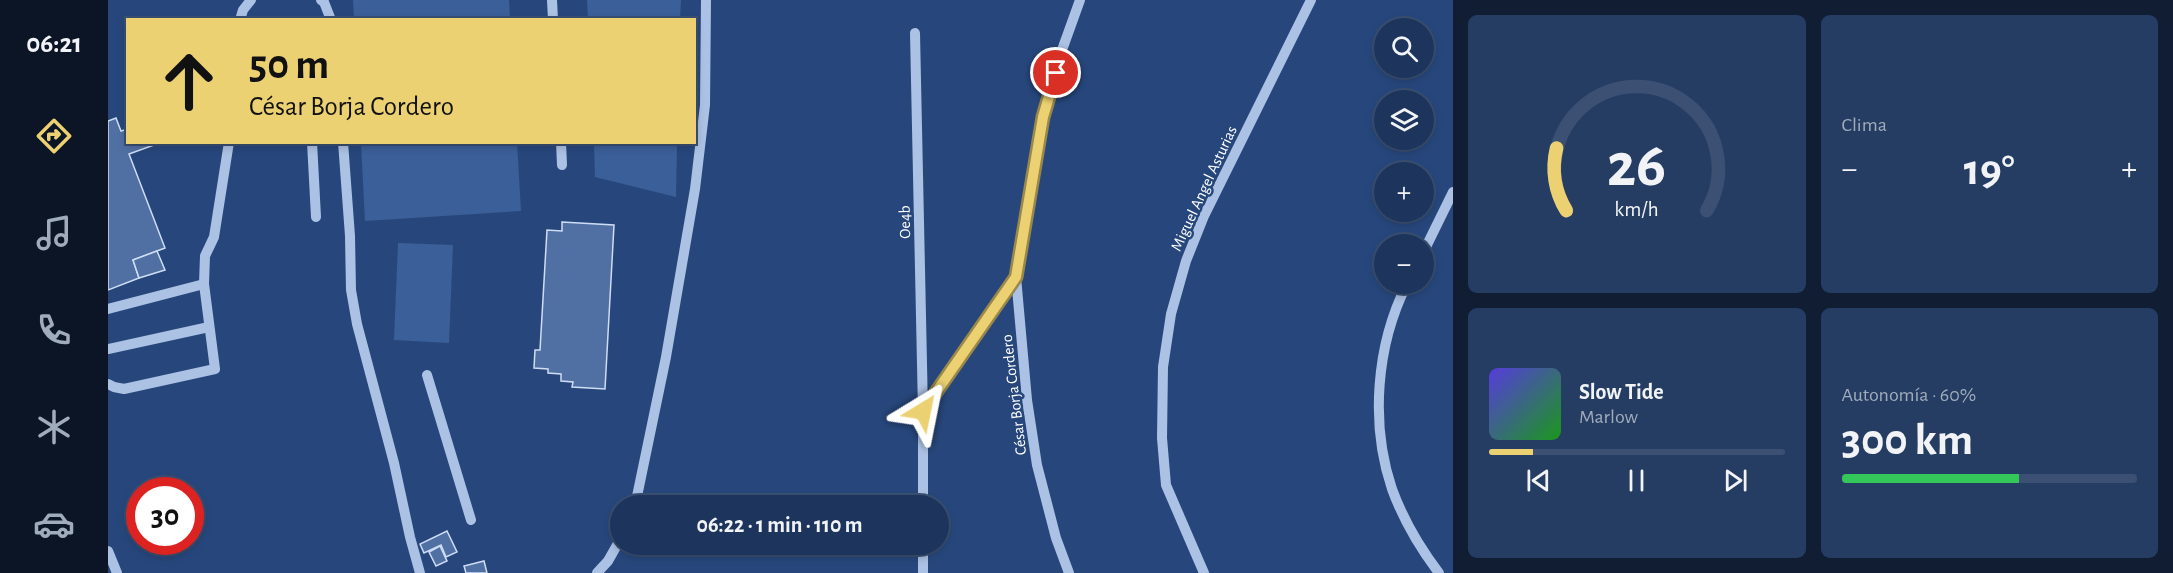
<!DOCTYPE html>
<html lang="es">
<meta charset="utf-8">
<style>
body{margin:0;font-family:"Alegreya Sans",sans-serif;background:#253d63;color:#f1f3f6;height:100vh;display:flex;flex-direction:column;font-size:22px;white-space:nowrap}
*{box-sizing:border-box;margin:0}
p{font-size:20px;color:#a0abbc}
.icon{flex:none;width:33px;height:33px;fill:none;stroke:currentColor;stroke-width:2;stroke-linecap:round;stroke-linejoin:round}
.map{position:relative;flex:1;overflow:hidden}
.details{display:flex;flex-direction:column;gap:15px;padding:15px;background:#101d33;width:720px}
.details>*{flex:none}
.hud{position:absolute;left:18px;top:18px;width:570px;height:126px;border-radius:0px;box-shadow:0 3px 9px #0003,0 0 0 2px #3b5072;background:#ecd172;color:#111;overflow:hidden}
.tools{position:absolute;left:1266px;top:18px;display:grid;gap:12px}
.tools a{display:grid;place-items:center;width:60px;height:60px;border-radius:50%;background:#1d355d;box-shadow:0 3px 9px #0003,0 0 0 2px #3b5072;font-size:30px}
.speed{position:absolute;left:18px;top:477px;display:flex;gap:12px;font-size:30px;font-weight:700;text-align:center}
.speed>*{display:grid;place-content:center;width:78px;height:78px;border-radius:50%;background:#1d355d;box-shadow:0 3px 9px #0003,0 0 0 2px #3b5072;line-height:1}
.speed .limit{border:9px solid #d22;background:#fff;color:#111}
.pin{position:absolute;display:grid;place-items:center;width:51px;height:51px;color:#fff;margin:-26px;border:3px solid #fff;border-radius:50%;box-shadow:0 2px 6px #0007}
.me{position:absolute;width:66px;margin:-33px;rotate:35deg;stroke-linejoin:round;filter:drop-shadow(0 0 4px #0008)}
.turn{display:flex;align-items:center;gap:21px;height:126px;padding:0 24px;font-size:27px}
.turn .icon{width:78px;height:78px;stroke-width:2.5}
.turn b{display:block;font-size:42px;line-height:51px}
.big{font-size:45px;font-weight:600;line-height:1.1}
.details .widget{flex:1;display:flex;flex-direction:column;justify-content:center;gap:9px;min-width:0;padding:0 21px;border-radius:9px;background:#253d63}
.details .dial{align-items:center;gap:0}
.dial svg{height:156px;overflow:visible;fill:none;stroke:#3b5072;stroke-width:7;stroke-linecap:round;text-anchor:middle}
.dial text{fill:#f1f3f6;stroke:none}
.song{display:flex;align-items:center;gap:18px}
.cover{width:72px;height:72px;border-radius:9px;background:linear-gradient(135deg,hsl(250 70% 55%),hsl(120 70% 35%))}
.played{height:6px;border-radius:3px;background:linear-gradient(90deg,#ecd172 15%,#3b5072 15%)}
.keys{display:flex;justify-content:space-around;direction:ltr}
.heat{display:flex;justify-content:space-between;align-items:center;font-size:33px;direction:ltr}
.charge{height:9px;border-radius:4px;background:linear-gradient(90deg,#34c759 60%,#3b5072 0)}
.details .tiles{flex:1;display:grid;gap:15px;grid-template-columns:repeat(2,1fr)}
.trip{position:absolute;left:502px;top:495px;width:339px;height:60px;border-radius:30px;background:#1d355d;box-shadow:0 3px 9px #0003,0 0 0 2px #3b5072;font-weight:600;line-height:60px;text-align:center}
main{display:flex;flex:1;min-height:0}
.menu{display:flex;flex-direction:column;width:108px;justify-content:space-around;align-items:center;background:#0c1525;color:#a0abbc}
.menu .icon{width:42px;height:42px}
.menu .current{color:#ecd172}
.menu b{font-size:27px;color:#f1f3f6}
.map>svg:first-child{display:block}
.green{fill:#3b5f99}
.building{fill:#5070a4;stroke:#cfddf4;stroke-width:1.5}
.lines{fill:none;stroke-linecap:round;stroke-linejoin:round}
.minor{stroke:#acc2e4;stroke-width:10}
.route-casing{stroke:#99884a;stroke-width:15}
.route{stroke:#ecd172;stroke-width:10}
.labels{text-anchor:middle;stroke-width:5;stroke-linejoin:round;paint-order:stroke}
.street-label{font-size:16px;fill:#fff;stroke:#27477c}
</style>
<main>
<nav class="menu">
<b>06:21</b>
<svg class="icon current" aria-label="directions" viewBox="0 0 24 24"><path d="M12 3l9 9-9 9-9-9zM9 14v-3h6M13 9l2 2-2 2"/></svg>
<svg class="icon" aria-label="music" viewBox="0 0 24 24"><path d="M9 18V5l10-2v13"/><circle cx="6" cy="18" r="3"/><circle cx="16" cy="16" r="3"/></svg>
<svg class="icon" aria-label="phone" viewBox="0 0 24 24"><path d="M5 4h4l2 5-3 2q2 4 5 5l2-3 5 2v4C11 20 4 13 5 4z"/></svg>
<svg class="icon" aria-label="climate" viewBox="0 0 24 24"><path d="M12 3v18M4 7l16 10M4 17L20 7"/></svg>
<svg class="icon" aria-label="car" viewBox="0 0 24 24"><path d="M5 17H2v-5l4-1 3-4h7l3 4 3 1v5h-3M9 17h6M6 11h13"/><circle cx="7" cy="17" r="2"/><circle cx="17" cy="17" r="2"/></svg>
</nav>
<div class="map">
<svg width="1345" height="573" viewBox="0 0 1345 573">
<rect width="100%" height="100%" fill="#27477c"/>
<!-- green -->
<g class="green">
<path d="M245,0h156l1,19h-156z"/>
<path d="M479,0h94l-1,19h-92z"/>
<path d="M253,143h156l4,68 -156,10z"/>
<path d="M486,143h83l-1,54 -81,-20z"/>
<path d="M290,243l55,2 -4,98 -55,-3z"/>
</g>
<!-- building -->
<g class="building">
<path d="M8,118l5,13 7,-2v13h25l1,3 -25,9 36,94 -32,12 6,18 -31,12v-169z"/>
<path d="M454,222l52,3 -9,164 -33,-2 1,-5 -12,-1v-7l-13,-1v-4l-14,-1 1,-18h5l7,-120 15,1z"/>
<path d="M49,251l8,19 -26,8 -6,-18z"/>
<path d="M339,531l10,21 -11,5 -5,-12 -17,8 -4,-9z"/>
<path d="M332,546l7,15 -11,5 -7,-14z"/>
<path d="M376,561l3,12h-21l-2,-7z"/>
</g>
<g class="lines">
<!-- minor -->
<g class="minor">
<path d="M213,0l3,2 7,18"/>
<path d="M444,0l1,20"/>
<path d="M132,20l3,-10 8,-10"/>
<path d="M807,33l8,378v95"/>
<path d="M204,142l4,75"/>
<path d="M235,142l7,94 1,54 6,34 37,139 16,74 10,36"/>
<path d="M453,142l1,23"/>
<path d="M1316,251l29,-59"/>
<path d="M1299,284c-31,61 -37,140 -15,205 11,30 28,59 47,84"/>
<path d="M0,309l96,-25"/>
<path d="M0,349l101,-22"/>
<path d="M319,375l44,145"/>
<path d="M0,384l6,3 10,2 91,-20 -11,-85 1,-28 9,-19 15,-95"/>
<path d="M815,411l93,-134"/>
<path d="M527,506l31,-149 29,-168 10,-84 1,-105"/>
<path d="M0,551l9,22"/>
<path d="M489,573l11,-12 13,-23"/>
<path d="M815,573v-29"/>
<path d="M961,573l-13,-35 -19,-73 -10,-65 -11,-123 27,-160 19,-67 18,-50"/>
<path d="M1096,573l-38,-88 -4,-47 1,-71 8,-53 15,-53 18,-45 107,-216"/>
</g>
</g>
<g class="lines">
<defs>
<path id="route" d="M815,411l93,-134 27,-160 13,-44"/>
</defs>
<!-- route casing -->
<use href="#route" class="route-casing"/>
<!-- route -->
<use href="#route" class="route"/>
</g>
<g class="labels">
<!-- street labels -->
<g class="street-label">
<text transform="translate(1095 188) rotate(-65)" y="6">Miguel Angel Asturias</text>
<text transform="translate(796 222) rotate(-91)" y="6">Oe4b</text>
<text transform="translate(905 395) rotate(-97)" y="6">César Borja Cordero</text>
</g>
</g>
</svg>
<div class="tools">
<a><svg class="icon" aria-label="search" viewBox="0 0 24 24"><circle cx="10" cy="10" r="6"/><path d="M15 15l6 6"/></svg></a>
<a><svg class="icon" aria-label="layers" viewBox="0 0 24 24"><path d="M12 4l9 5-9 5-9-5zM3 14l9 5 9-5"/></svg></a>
<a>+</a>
<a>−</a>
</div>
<div class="speed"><div class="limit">30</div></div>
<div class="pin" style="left:948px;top:73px;background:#d93025"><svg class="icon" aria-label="arrive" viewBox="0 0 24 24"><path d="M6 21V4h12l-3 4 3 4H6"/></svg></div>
<svg class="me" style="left:815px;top:411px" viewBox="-20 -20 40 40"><path d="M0-17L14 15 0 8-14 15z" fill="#ecd172" stroke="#fff" stroke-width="4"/></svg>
<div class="trip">06:22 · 1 min · 110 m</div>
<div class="hud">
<div class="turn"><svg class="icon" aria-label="ahead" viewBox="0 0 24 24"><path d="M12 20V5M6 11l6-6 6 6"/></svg><div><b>50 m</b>César Borja Cordero</div></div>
</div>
</div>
<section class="details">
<div class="tiles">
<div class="widget dial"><svg viewBox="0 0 100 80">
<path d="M14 69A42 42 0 1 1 86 69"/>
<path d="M14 69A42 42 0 0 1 9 37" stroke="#ecd172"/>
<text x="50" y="56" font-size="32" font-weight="700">26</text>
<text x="50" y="72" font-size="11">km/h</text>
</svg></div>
<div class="widget"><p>Clima</p>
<div class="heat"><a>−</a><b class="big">19°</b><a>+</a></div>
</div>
<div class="widget">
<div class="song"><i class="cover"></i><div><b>Slow Tide</b><p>Marlow</p></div></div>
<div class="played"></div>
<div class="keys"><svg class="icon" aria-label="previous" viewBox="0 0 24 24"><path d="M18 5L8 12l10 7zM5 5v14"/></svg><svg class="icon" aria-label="pause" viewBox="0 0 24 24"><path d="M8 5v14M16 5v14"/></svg><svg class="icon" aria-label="next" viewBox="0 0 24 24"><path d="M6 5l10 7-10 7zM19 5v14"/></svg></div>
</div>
<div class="widget"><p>Autonomía · 60%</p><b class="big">300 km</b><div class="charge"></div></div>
</div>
</section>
</main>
